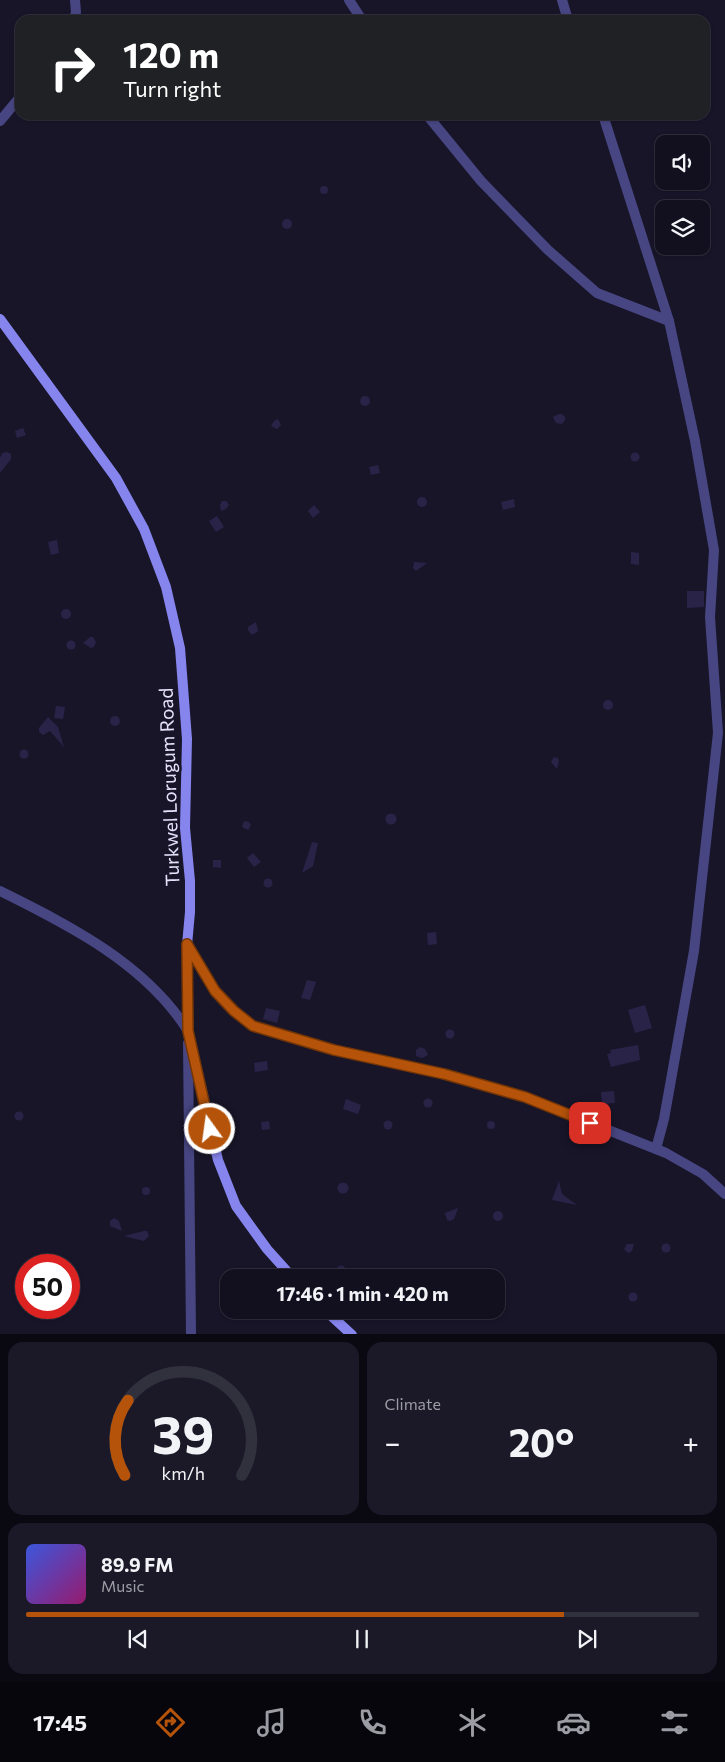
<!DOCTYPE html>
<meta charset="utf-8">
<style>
body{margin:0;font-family:Commissioner,sans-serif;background:#1b1928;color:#f1f3f6;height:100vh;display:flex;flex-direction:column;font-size:19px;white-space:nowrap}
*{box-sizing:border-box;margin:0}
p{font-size:16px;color:#9c9da4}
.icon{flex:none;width:28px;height:28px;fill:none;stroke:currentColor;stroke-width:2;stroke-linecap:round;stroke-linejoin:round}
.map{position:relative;height:1334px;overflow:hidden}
.details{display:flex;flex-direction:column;gap:8px;padding:8px;background:#0a0911;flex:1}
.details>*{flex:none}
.guide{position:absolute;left:15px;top:15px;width:695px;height:105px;border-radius:15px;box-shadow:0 1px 4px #0004,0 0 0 1px #31303d;background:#202124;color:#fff;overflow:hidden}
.controls{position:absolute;left:655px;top:135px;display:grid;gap:10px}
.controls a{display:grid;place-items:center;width:55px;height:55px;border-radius:10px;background:#12101f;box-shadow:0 1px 4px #0004,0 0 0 1px #31303d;font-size:25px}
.speed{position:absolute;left:15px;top:1254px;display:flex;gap:10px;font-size:25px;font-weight:700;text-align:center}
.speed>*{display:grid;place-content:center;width:65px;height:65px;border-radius:50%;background:#12101f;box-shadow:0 1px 4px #0004,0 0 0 1px #31303d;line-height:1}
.speed .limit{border:8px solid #d22;background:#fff;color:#111}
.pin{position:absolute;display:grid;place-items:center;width:42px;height:42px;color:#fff;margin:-21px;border-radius:10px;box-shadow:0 2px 8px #0006}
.me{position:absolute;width:55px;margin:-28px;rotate:346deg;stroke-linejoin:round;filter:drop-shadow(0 0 4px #0008)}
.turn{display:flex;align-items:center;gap:18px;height:105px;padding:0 25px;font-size:22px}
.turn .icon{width:65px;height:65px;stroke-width:2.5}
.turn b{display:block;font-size:35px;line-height:42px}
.big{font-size:38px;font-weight:700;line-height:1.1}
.details .card{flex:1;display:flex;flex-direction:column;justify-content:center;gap:8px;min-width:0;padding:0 18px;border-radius:15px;background:#1b1928}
.details .dial{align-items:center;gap:0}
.dial svg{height:130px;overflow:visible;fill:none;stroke:#31303d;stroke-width:7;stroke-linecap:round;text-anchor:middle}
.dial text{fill:#f1f3f6;stroke:none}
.song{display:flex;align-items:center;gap:15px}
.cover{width:60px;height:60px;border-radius:8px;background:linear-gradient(135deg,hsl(230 70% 55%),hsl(320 70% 35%))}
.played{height:5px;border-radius:2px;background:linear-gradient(90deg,#b45309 80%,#31303d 80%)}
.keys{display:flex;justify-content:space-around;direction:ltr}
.heat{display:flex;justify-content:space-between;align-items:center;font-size:28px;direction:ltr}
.details .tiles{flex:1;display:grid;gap:8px;grid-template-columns:1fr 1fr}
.card:last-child{grid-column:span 2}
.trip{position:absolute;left:220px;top:1269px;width:285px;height:50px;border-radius:15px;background:#12101f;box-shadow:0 1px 4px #0004,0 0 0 1px #31303d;font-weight:700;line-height:50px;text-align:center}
.tabs{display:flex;height:80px;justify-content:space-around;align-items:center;background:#07060c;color:#9c9da4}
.tabs .icon{width:35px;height:35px}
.tabs .on{color:#b45309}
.tabs b{font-size:22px;color:#f1f3f6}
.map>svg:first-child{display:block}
.building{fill:#2a2348}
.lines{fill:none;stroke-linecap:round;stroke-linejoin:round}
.minor{stroke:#474682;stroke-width:10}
.tertiary{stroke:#474682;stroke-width:10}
.secondary{stroke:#8685ee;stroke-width:10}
.route-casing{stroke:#753606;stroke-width:12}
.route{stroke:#b45309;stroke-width:9}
.labels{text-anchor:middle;stroke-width:5;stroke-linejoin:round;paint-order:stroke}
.street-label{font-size:19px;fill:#e4e1fb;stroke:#181529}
</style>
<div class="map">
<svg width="725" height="1335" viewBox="0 0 725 1335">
<rect width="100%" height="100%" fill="#181529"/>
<!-- building -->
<g class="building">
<circle cx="324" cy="190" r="4"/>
<circle cx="287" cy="224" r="5"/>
<circle cx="365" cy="401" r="5"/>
<path d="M559,414h3l3,3v3l-3,4 -6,-1 -3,-6z"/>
<path d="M278,419l3,6 -4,4 -6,-3 3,-5z"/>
<path d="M23,428l3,7 -9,3 -2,-7z"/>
<path d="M7,452l4,2v5l-11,14v-15l2,-5z"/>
<circle cx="635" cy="457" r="4.5"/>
<path d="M378,465l2,8 -9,2 -2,-8z"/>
<circle cx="422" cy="502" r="5"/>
<path d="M514,499l1,8 -12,3 -2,-8z"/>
<path d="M222,501h4l3,4 -3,4 -5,2 -1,-6z"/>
<path d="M314,505l6,7 -7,6 -5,-7z"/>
<path d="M217,516l7,11 -8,5 -7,-11z"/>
<path d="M57,540l2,13 -8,2 -3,-13z"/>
<path d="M631,552l8,1v12l-8,-1z"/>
<path d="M414,562l13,1 -11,8 -3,-3z"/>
<path d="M687,591h17v16l-17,1z"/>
<circle cx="66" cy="614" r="5"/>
<path d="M256,622l2,9 -4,3h-3l-3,-4v-3z"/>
<path d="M90,637h3l3,5 -2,5 -3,1 -8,-5z"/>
<circle cx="71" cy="645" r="4.5"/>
<circle cx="608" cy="705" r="5"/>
<path d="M56,706l9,1 -2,12 -9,-1z"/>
<circle cx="115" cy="721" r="5"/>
<path d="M48,717l10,10 6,20 -14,-16 -7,4 -4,-3v-4z"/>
<circle cx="24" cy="754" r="4.5"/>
<path d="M554,757l4,1 1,3 -2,8 -6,-7z"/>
<circle cx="391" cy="819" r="5.5"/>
<path d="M244,821l5,1 2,3 -3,5 -6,-3z"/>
<path d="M312,842l6,1 -5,23 -11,7z"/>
<path d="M253,853l8,9 -7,5 -7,-9z"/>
<path d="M213,860h8v8l-8,-1z"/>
<circle cx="268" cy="883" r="4.5"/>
<path d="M436,932l1,12 -9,1 -1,-12z"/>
<path d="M307,980l9,2 -6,18 -9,-2z"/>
<path d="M645,1005l7,23 -17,5 -7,-23z"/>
<path d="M266,1008l14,3 -3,12 -14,-4z"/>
<circle cx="450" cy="1034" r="4.5"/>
<path d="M638,1045l2,15 -29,7 -4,-13 4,-1 -1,-3z"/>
<path d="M420,1047l5,2 3,6 -6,3 -6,-2v-6z"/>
<path d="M267,1061l1,9 -13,2 -1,-9z"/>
<path d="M614,1091l1,12 -13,1 -1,-12z"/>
<circle cx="428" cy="1103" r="4.5"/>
<path d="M346,1099l15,6 -3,9 -15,-5z"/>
<circle cx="19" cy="1116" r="4.5"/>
<circle cx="388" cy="1125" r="4.5"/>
<circle cx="491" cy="1125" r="4"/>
<path d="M269,1121l1,8 -8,1 -1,-8z"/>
<path d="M559,1181l3,13 15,11 -25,-5z"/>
<circle cx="343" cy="1188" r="5.5"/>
<circle cx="146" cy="1191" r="4"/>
<path d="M458,1208l-4,11 -4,2 -3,-1 -2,-7z"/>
<circle cx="498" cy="1216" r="5"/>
<path d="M114,1218l5,3 3,10 -12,-5v-5z"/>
<path d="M144,1231h3l2,5 -5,5 -20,-5z"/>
<circle cx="666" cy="1248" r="4.5"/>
<path d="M627,1244h7l-2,7 -4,2 -4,-4z"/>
<circle cx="341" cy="1270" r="4.5"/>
<circle cx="633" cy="1297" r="4.5"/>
</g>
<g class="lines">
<!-- minor -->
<g class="minor">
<path d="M349,0l13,20"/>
<path d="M562,0l6,20"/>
<path d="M74,20l2,-8 -1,-12"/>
<path d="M427,115l54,66 67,69 49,43 72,28"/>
<path d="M603,115l66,206 26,120 19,109 -4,67 8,116 -24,218 -30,168 -8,30"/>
<path d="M0,121l20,-24"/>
<path d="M187,945l28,46 19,20 19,15 81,24 110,24 81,23 141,56 37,21 22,20"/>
<path d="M188,1043l3,292"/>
</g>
<!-- tertiary -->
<path class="tertiary" d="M0,891c69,34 146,73 188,140"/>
<!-- secondary -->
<g class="secondary">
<path d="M0,319l116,159 28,51 22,58 14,61 7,91 -2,89 5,53v31l-3,33 1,86 30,129 18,46 31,43 26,29"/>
<path d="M325,1310l27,25"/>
</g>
</g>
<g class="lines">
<defs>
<path id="route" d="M210,1129l-22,-98 -1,-87 28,47 19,20 19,15 81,24 110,24 81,23 65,26"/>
</defs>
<!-- route casing -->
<use href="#route" class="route-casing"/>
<!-- route -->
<use href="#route" class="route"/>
</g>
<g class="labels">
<!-- street labels -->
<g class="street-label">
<text transform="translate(169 787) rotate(-92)" y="7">Turkwel Lorugum Road</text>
</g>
</g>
</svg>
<div class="controls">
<a><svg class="icon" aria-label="sound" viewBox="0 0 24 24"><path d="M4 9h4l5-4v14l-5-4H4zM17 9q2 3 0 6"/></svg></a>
<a><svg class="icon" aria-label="layers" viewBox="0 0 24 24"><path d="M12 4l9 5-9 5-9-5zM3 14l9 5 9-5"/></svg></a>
</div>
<div class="speed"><div class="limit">50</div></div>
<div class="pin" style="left:590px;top:1123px;background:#d93025"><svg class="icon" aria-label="arrive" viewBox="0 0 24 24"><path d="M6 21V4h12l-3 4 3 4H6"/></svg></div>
<svg class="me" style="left:210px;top:1129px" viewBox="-20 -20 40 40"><circle r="17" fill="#b45309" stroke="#fff" stroke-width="3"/><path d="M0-11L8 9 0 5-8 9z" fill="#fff"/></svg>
<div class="trip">17:46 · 1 min · 420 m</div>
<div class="guide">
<div class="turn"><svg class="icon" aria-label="right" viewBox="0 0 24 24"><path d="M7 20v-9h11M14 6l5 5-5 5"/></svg><div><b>120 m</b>Turn right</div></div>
</div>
</div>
<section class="details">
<div class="tiles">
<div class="card dial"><svg viewBox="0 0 100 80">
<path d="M14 69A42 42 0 1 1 86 69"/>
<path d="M14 69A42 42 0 0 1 16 23" stroke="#b45309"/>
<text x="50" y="56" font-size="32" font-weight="700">39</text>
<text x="50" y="72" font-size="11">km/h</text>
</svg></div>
<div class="card"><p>Climate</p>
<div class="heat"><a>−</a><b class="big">20°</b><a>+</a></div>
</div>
<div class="card">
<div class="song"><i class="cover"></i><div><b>89.9 FM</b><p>Music</p></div></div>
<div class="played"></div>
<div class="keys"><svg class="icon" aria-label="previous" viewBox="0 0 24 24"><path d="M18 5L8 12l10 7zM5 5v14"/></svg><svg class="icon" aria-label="pause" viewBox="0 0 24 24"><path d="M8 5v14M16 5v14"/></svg><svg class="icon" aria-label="next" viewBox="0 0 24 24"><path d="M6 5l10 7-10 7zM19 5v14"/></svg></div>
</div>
</div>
</section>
<nav class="tabs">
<b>17:45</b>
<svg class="icon on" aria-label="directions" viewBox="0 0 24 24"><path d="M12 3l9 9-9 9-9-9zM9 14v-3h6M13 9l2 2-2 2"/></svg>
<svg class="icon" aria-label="music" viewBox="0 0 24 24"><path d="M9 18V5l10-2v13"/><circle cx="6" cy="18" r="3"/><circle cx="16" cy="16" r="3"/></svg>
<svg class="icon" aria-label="phone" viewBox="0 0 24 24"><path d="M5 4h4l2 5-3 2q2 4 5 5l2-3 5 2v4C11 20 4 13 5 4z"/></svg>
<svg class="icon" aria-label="climate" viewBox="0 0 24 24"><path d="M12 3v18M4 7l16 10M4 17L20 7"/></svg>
<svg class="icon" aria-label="car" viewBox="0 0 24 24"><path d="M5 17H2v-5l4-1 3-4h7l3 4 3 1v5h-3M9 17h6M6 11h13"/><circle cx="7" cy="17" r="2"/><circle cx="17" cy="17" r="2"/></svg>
<svg class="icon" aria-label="filters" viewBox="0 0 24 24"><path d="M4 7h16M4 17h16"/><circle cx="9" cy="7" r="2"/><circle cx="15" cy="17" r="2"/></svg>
</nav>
